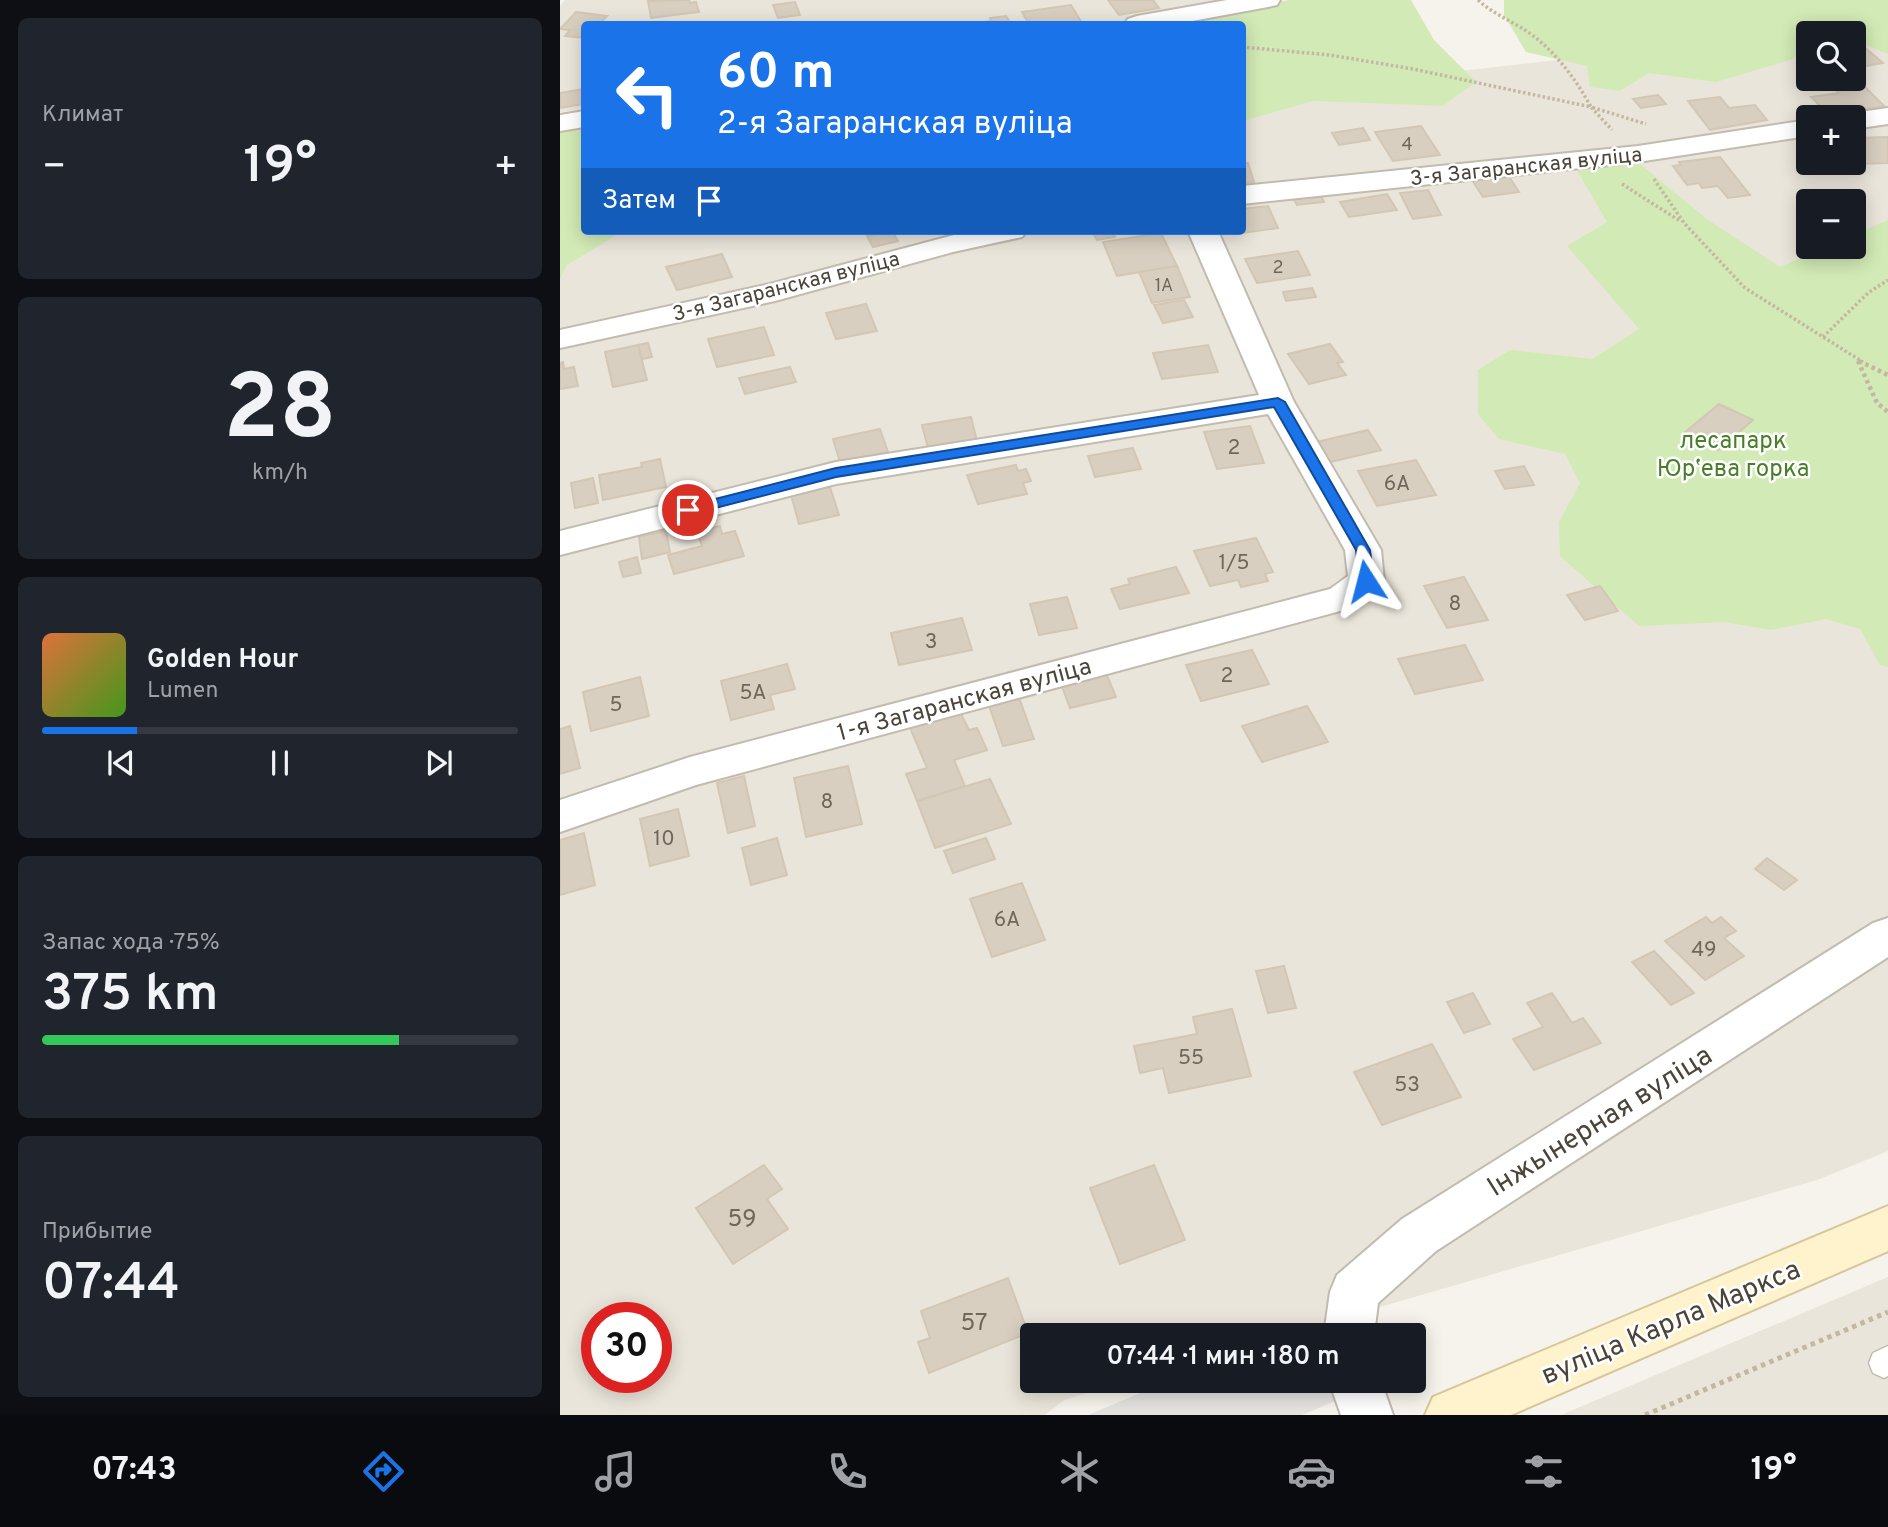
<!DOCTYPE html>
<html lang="ru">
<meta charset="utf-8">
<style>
body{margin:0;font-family:Overpass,sans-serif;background:#20242c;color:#f1f3f6;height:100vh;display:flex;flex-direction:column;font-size:26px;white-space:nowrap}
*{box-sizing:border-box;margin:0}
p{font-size:23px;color:#9ea1a6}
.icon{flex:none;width:38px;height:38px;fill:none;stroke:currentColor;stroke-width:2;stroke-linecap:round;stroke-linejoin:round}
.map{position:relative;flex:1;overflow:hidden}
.sheet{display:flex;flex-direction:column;gap:18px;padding:18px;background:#0d0f14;width:560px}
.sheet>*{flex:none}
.top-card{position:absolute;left:21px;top:21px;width:665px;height:214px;border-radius:7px;box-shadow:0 4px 18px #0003;background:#1a73e8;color:#fff;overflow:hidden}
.controls{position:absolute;left:1236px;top:21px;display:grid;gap:14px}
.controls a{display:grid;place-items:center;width:70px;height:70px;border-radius:7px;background:#171b24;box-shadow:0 4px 18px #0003;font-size:35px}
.speed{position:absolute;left:21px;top:1302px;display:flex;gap:14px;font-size:35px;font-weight:700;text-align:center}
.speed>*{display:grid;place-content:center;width:91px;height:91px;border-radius:50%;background:#171b24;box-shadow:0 4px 18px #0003;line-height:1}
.speed .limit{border:10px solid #d22;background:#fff;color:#111}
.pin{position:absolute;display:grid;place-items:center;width:60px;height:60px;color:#fff;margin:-30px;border:4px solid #fff;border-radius:50%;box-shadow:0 2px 7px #0007}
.me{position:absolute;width:77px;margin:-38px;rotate:351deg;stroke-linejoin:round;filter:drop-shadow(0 0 5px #0008)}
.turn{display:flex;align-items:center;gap:24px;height:147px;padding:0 21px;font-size:32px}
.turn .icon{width:91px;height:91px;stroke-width:2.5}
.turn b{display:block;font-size:49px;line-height:60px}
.then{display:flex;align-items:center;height:66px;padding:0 21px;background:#0003;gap:14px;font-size:26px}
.big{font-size:52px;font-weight:600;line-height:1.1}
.sheet .tile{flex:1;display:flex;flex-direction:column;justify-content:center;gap:10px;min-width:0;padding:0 24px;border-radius:10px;background:#20242c}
.sheet .dial{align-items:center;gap:0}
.dial b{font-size:91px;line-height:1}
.song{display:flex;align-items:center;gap:21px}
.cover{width:84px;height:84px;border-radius:10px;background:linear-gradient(135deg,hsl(20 70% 55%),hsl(100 70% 35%))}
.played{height:7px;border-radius:4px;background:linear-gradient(90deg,#1a73e8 20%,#363941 20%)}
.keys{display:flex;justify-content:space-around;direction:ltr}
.heat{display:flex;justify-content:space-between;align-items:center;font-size:38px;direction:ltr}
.charge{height:10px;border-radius:5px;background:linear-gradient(90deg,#34c759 75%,#363941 0)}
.trip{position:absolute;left:460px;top:1323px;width:406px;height:70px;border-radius:7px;background:#171b24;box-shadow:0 4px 18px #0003;font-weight:600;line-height:70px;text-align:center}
.menu{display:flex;height:112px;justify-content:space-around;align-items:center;background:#090b0e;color:#9ea1a6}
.menu .icon{width:49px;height:49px}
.menu .current{color:#1a73e8}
.menu b{font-size:32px;color:#f1f3f6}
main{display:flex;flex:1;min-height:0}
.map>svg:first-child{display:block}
.residential{fill:#eae5da;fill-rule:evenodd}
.green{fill:#d2eab5}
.parking{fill:#e5e3e0}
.building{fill:#d8cfc1;stroke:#d3c7b4;stroke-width:2}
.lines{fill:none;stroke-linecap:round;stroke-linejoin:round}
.lane-casing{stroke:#c2bbae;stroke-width:3}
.street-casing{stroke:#c2bbae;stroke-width:4}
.secondary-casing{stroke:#d6c79b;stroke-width:4}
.path-far2{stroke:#c4b79f;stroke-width:3.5;stroke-dasharray:2.5 2.5;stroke-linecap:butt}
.path-far1{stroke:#c4b79f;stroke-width:4.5;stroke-dasharray:3.5 3.5;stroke-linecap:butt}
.path{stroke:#c4b79f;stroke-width:5;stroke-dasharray:4.5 4.5;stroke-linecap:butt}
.lane{fill:#fff;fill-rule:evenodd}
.street{fill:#fff;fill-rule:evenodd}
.secondary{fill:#fff3cd;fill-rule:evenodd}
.route{fill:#1a73e8;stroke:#114b97;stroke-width:2}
.labels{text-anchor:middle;stroke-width:5;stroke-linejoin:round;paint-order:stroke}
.far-number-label{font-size:18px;fill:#6e675b}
.far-street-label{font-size:21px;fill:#4b4439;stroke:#fff}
.number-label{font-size:21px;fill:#6e675b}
.park-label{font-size:24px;fill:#4a7f2a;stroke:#fff}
.street-label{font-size:24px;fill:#4b4439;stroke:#fff}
.near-number-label{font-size:24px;fill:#6e675b}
.near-street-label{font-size:28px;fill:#4b4439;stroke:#fff}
</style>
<main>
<section class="sheet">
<div class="tile"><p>Климат</p>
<div class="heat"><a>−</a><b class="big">19°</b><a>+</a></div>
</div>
<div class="tile dial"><b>28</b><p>km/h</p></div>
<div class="tile">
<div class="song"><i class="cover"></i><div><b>Golden Hour</b><p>Lumen</p></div></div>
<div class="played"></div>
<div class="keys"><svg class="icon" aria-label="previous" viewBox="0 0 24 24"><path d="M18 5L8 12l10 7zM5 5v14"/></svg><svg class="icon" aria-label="pause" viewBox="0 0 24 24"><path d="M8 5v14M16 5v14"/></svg><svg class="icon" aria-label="next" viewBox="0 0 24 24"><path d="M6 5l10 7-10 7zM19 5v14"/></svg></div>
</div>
<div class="tile"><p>Запас хода · 75%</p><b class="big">375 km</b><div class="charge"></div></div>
<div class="tile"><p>Прибытие</p><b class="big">07:44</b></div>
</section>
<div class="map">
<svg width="1328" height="1415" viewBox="0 0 1328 1415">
<rect width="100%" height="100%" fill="#f6f3ec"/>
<!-- residential -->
<g class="residential">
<path d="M5,0h716l-144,24h-553v85l-24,3v-106z"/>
<path d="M1287,27l41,21v1103l-71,29 -533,155h-252v46h96l-64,19 -19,15h-485v-1171l36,-13h646l1,-133 51,-8zM1248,33h45v46h-45zM1248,117h45v46h-45zM1248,201h45v46h-45zM37,1318h59v59h-59z"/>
<path d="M1328,1277v138h-326l6,-3z"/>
</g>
<!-- green -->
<g class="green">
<path d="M729,0h122l23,40 42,42 -33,24 -130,-5 -70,20 -1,-97h-93z"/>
<path d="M944,0h384v54l-35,-14v-7h-45v13l-15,13 -77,23 -67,-9 -29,18 -30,-4 -3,-21 -61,-14 -22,-37z"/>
<path d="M24,123v108h39l-56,34 -7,14v-152z"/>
<path d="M1080,164l68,56 72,47 47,-20h26v-12l35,-15v447l-8,-2 -20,-36 -34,-10 -55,11 -47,-8 -85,4 -79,-70 -1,-34 21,-39 -15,-29 -66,-15 -21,-25v-44l32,-20 82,9 47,-30 -72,-83 40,-24 -33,-57z"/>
</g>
<!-- parking -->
<path class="parking" d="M609,1381h162l9,18 -38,16h-214z"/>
<!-- building -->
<g class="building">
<path d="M129,0l1,3 6,-1 3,10 -48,6 -3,-17z"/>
<path d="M548,0h45l6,8 -40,7z"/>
<path d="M235,2l5,13 -22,3 -5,-13z"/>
<path d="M511,5l11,18 -53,1 -7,-12z"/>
<path d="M16,12l31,4 -8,8h-15v14l-19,-2 5,-6 -10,-1z"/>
<path d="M446,16l5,8h-41l21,-3 -1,-3z"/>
<path d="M1305,48l18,15 -28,5 -2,-18z"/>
<path d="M1296,78l29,29 -59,5 -15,-15 28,-4 -11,-11z"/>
<path d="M24,89v15l-24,4v-15z"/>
<path d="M1098,95l8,9 -25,4 -8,-9z"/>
<path d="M1160,97l9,11 26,-3 12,15 -57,10 -22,-29z"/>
<path d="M861,126l19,29 -47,6 -18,-29z"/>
<path d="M803,128l7,12 -31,5 -7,-12z"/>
<path d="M1328,137v26l-31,1 -4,-6v-20z"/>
<path d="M1160,157l30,38 -22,3 -10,-12 -16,2 -3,-5 -12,2 -14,-19 8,-1 -2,-3z"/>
<path d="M682,163h6l6,19 -12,1z"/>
<path d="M948,175l11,17 -36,5 -11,-17z"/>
<path d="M758,189l6,13 -27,3 -7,-13z"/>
<path d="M868,190l13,25 -28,4 -13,-26z"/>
<path d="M827,194l10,16 -48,7 -9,-15z"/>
<path d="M708,206l10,22 -42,6 -1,-3h7v-22z"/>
<path d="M332,231l6,10 -25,6 -6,-11z"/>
<path d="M532,231h21l2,6 -18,3z"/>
<path d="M601,233l16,33 -60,10 -14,-34z"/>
<path d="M738,251l12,24 -53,8 -12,-24z"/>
<path d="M162,254l10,23 -55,13 -11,-23z"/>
<path d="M617,266l13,31 -38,6 -13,-31z"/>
<path d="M752,288l4,9 -30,4 -3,-9z"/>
<path d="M624,300l9,17 -30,6 -9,-18z"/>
<path d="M306,304l11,27 -41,8 -10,-26z"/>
<path d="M204,327l10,28 -57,12 -9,-28z"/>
<path d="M88,343l4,14 -10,2 -4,-14z"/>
<path d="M770,344l13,18 -6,1 9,12 -37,9 -21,-30z"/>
<path d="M78,345l9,35 -34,7 -8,-35z"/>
<path d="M648,345l10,27 -56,7 -9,-26z"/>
<path d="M3,362l1,7 10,-2 4,19 -18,3v-26z"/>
<path d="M230,367l6,15 -51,12 -6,-16z"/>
<path d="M1159,404l34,16 -35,30 -34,-17z"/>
<path d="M411,417l6,24 -49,7 -6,-23z"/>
<path d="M690,426l14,37 -47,6 -13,-37z"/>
<path d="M320,429l8,23 -48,10 -7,-23z"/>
<path d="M808,430l13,20 -51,12 -13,-20z"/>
<path d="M573,448l8,21 -46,8 -7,-21z"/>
<path d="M100,459l6,28 -63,13 -4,-25 43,-8 -1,-4z"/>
<path d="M856,460l20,35 -59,11 -19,-35z"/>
<path d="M456,465l2,6 8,-2 5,12 -8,2 4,11 -49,10 -11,-29z"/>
<path d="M964,466l10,19 -29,4 -10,-18z"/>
<path d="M33,478l5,25 -23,5 -4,-25z"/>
<path d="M270,487l9,28 -40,9 -8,-29z"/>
<path d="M160,526l2,8 13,-3 9,25 -70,18 -6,-19 34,-9 -5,-14z"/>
<path d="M106,531l4,21 -28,7 -3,-22z"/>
<path d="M696,538l17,34 -8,2 3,7 -27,6 -3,-7 -28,6 -16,-35z"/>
<path d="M77,557l4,16 -18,4 -4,-15z"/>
<path d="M616,567l13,26 -69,16 -9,-20 19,-5 -2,-5z"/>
<path d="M904,577l24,43 -41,8 -23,-42z"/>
<path d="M1040,586l18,25 -33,9 -18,-25z"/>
<path d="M507,597l10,31 -38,7 -9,-31z"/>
<path d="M402,618l10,32 -73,15 -8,-32z"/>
<path d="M905,645l18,35 -68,14 -17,-35z"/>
<path d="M692,650l17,34 -68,17 -15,-36z"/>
<path d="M227,664l8,25 -25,6 4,14 -43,11 -10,-39z"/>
<path d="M546,673l10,24 -46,11 -9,-24z"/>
<path d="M80,677l9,39 -58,15 -8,-39z"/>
<path d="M457,692l17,47 -31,7 -16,-46z"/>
<path d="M747,706l21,36 -66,20 -20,-36z"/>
<path d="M398,708l11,22 8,-2 10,22 -33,10 11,26 -48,15 -11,-27 21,-6 -19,-45z"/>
<path d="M10,726l10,42 -20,6v-45z"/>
<path d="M288,766l14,58 -56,13 -12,-59z"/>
<path d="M184,776l11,50 -27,7 -11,-50z"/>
<path d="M430,779l21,45 -76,24 -18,-47z"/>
<path d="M118,809l11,47 -39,10 -10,-47z"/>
<path d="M24,833l11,52 -35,10v-55z"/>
<path d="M217,838l10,37 -36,10 -9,-37z"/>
<path d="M426,838l9,21 -42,14 -9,-22z"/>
<path d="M1207,858l30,22 -13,10 -29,-21z"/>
<path d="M462,883l23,57 -53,17 -22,-58z"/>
<path d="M1146,917l6,6 9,-6 15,14 -12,7 20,18 -39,24 -40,-39z"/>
<path d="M1094,951l40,42 -23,12 -39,-43z"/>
<path d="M724,966l12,42 -28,5 -12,-42z"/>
<path d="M913,993l17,31 -26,9 -17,-31z"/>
<path d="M992,993l20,30 11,-5 18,25 -67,27 -21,-31 30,-12 -16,-24z"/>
<path d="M672,1009l19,67 -82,17 -6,-25 -23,5 -6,-27 63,-12 -4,-17z"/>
<path d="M872,1044l29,53 -79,28 -28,-53z"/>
<path d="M204,1165l18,24 -15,10 21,30 -55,35 -37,-56z"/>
<path d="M594,1165l31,75 -65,24 -30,-76z"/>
<path d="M448,1278l20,55 -99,40 -11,-31 12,-4 -9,-27z"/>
</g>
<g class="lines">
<defs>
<path id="lane" d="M1328,1346v30l-4,2 -11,-5 -4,-10 4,-10z"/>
<g id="street">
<path d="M667,0h53l-3,5 -9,2 -92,17h-52l4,-5 9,-3z"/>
<path d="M1328,108v16l-35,5v-12h-11l11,-4z"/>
<path d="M24,111v16l-24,4v-16z"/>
<path d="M1248,120v16l-170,26 -396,42v-18l396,-40z"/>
<path d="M409,231h58l-5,6 -69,15 -178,49 -215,47v-18l210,-46z"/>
<path d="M628,231h30l76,171 87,148 3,31 -5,9 -24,17 -659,178 -136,47v-32l130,-43 640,-168 18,-13 -3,-26 -77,-136 -432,70 -276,71v-24l276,-69 423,-67z"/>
<path d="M1328,918v39l-452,294 -58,52 -4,32h-50l6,-43 7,-17 65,-56 471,-296z"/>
<path d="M769,1381h52l12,34h-52z"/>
</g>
<path id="secondary" d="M1328,1206v45l-377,164h-86l8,-18z"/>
</defs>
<!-- lane casing -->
<use href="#lane" class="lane-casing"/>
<!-- street casing -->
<use href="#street" class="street-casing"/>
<!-- secondary casing -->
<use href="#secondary" class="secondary-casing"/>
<!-- path-far2 -->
<g class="path-far2">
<path d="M918,0c15,14 34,21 50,32 27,19 47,46 63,75l55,17"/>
<path d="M682,47l88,8 83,14 178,38 21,23"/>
<path d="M1094,179l30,44 61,65 118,74"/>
<path d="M1062,184l58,37"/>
<path d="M1263,337l45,-44 20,-13"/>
</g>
<!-- path-far1 -->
<g class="path-far1">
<path d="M1298,361l19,42 11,9"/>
<path d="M1299,361l29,14"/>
</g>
<!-- path -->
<g class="path">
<path d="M843,1385l22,-8"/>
<path d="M1085,1415l243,-103"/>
</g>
<!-- lane -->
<use href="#lane" class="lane"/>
<!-- street -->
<use href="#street" class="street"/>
<!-- secondary -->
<use href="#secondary" class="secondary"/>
</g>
<!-- route -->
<path class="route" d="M718,398l7,4 85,148 4,31 -3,3h-10l-2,-3 -3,-31 -82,-143 -438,70 -148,38 -7,-5 7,-4 148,-38z"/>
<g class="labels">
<!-- far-number labels -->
<g class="far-number-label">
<text x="847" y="150">4</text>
<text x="718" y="273">2</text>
<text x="604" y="291">1А</text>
</g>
<!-- far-street labels -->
<g class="far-street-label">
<text transform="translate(966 166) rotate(-6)" y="7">3-я Загаранская вуліца</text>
<text transform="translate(226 286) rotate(-14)" y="7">3-я Загаранская вуліца</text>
</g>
<!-- number labels -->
<g class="number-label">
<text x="674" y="454">2</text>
<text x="837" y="490">6А</text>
<text x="674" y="569">1/5</text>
<text x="895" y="610">8</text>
<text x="371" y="648">3</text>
<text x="667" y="682">2</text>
<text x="193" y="699">5А</text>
<text x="56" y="711">5</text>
<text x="267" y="808">8</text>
<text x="104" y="845">10</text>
<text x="447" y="926">6А</text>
<text x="1144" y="956">49</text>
<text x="631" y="1064">55</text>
<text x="847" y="1091">53</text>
</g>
<!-- park labels -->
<g class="park-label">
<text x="1173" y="448">лесапарк<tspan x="1173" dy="28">Юрʼева горка</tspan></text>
</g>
<!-- street labels -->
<g class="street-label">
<text transform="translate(404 699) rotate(-15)" y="8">1-я Загаранская вуліца</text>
</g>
<!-- near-number labels -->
<g class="near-number-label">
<text x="182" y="1226">59</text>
<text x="414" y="1330">57</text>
</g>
<!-- near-street labels -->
<g class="near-street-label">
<text transform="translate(1039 1120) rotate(-32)" y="10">Інжынерная вуліца</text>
<text transform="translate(1110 1321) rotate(-23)" y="10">вуліца Карла Маркса</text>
</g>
</g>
</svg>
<div class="controls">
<a><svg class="icon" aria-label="search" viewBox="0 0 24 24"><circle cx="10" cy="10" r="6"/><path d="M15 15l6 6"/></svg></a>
<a>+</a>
<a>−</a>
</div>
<div class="speed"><div class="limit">30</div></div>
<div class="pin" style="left:128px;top:510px;background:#d93025"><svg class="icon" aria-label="arrive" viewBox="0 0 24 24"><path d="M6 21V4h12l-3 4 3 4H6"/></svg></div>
<svg class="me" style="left:806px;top:581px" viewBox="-20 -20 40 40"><path d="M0-17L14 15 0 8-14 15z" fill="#1a73e8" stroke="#fff" stroke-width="4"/></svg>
<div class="trip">07:44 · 1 мин · 180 m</div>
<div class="top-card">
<div class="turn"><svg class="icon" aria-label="left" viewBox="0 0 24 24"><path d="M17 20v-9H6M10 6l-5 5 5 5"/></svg><div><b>60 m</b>2-я Загаранская вуліца</div></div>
<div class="then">Затем<svg class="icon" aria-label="arrive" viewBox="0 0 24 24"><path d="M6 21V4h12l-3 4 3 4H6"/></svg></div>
</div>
</div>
</main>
<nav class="menu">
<b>07:43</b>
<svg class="icon current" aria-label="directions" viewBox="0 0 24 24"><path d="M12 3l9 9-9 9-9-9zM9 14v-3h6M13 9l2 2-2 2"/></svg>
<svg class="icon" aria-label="music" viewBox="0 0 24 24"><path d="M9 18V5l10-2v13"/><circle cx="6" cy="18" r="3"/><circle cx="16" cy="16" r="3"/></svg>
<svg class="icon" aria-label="phone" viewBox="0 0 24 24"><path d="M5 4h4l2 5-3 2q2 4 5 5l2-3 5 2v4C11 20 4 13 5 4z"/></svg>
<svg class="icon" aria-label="climate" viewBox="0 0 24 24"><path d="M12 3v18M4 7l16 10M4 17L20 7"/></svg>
<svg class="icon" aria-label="car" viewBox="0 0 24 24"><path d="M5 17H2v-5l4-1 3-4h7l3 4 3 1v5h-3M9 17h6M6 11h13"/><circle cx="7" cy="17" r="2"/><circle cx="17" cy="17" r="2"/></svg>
<svg class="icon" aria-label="filters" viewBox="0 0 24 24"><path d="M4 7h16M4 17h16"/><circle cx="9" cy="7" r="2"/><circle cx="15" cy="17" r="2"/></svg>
<b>19°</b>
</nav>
